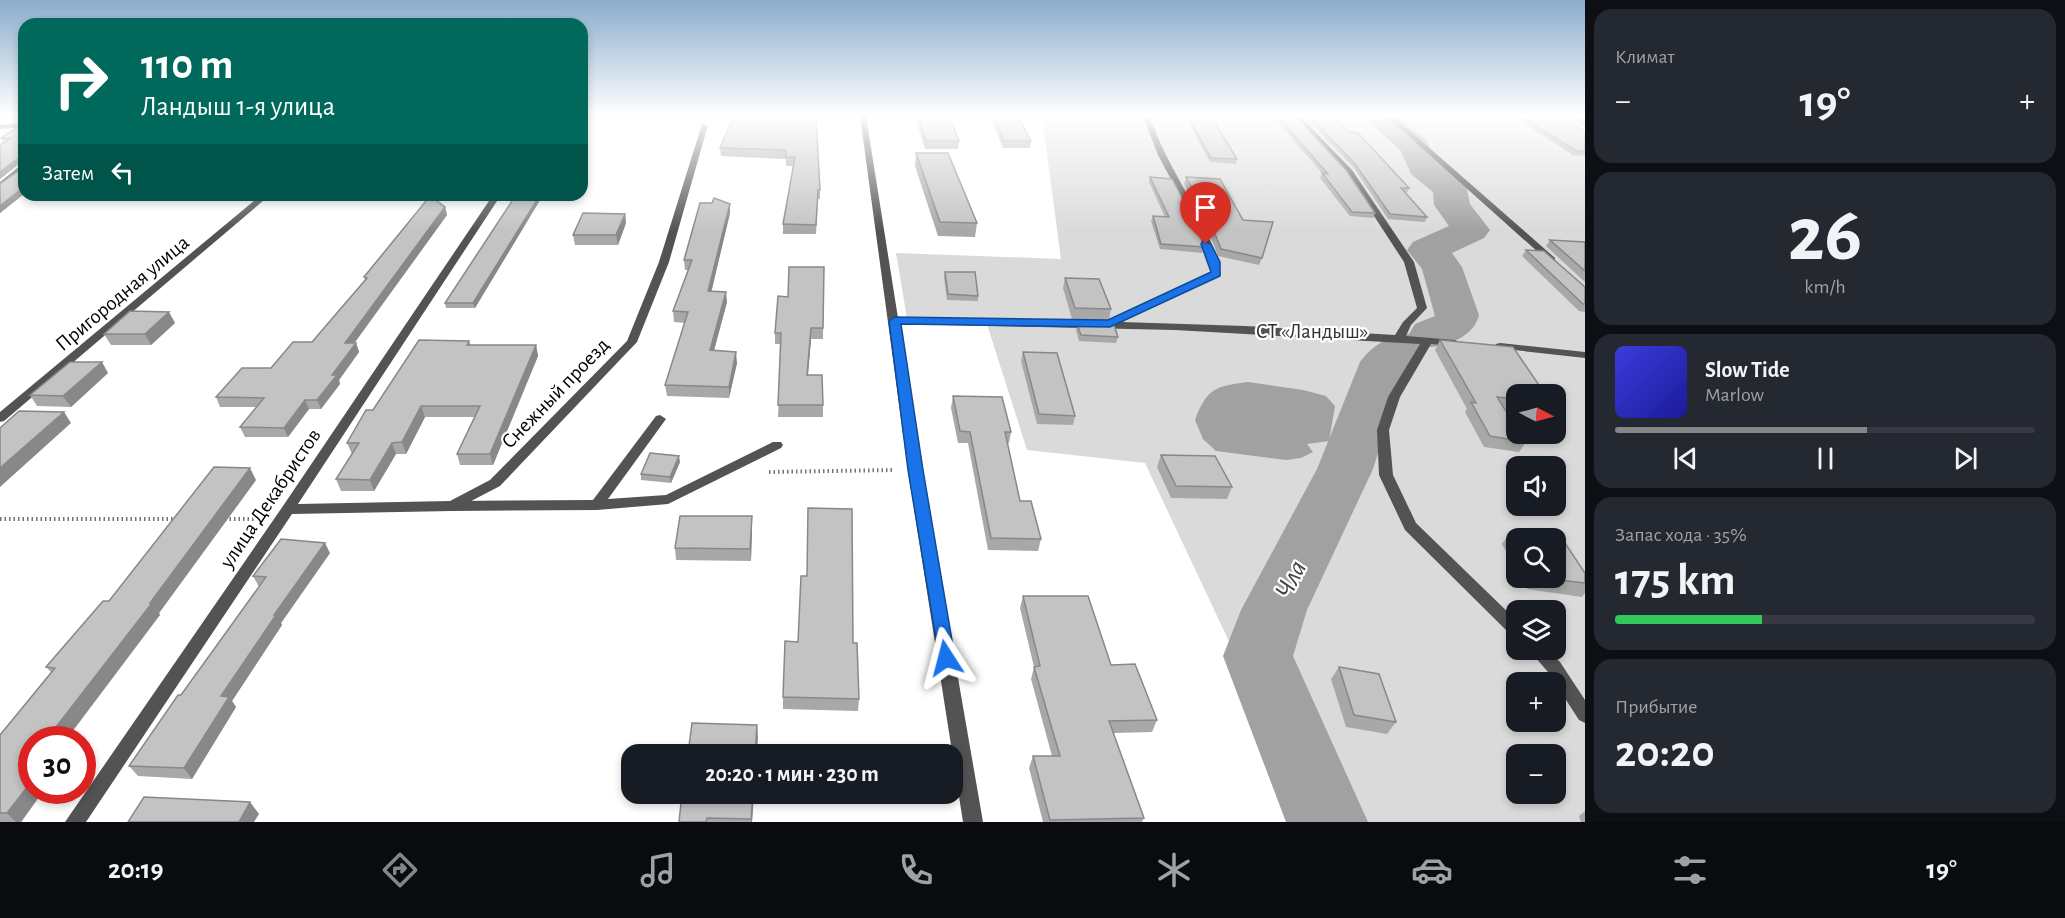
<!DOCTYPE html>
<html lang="ru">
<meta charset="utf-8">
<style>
body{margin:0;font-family:"Alegreya Sans",sans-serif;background:#242831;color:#f1f3f6;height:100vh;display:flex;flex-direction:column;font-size:22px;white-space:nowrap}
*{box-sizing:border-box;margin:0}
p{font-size:20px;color:#9ea1a6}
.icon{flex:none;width:33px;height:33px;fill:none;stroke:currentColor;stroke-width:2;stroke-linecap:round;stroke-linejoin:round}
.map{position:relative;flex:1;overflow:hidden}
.drawer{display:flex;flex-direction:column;gap:9px;padding:9px;background:#0d0f14;width:480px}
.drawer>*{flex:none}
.guide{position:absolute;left:18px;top:18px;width:570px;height:183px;border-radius:18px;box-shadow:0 3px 9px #0003;background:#00695c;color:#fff;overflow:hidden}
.needle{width:39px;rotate:96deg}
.fabs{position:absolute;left:1506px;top:384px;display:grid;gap:12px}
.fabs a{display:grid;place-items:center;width:60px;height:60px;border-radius:12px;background:#171b24;box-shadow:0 3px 9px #0003;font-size:30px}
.speed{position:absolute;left:18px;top:726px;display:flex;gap:12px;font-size:30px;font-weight:700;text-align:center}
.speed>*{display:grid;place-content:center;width:78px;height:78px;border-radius:50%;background:#171b24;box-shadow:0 3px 9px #0003;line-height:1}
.speed .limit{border:9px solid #d22;background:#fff;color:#111}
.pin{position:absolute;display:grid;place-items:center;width:51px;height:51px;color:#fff;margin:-62px -26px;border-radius:50% 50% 50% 0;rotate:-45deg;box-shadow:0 0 6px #0007}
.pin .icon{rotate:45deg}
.me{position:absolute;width:66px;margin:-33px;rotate:351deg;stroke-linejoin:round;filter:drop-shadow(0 0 4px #0008)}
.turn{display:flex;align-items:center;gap:21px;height:126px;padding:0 24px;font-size:27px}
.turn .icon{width:78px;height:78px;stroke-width:2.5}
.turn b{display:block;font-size:42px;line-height:51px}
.then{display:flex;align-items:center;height:57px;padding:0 24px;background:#0003;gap:12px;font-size:22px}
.big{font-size:45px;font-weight:700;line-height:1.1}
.drawer .tile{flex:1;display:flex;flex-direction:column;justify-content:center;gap:9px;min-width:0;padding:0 21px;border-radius:18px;background:#242831}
.drawer .dial{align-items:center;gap:0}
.dial b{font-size:78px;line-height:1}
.song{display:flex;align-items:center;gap:18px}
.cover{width:72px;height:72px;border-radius:9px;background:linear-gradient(135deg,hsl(240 70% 55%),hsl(240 70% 35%))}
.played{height:6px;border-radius:3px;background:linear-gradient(90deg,#858687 60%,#363941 60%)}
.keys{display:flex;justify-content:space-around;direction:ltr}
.heat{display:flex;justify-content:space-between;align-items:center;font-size:33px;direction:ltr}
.charge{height:9px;border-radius:4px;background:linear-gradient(90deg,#34c759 35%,#363941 0)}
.trip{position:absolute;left:621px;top:744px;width:342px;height:60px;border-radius:18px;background:#171b24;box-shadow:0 3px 9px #0003;font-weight:700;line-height:60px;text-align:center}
.dock{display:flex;height:96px;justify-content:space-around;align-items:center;background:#090b0e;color:#9ea1a6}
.dock .icon{width:42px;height:42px}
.dock .current{color:#858687}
.dock b{font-size:27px;color:#f1f3f6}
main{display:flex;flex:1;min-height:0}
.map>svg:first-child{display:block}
.green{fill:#dadada;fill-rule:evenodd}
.water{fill:#a1a1a1}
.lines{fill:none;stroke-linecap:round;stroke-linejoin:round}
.river{fill:#a1a1a1;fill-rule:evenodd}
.path{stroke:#757575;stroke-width:4;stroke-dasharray:1.5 3;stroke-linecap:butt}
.service{fill:#535353;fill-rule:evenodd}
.minor{fill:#535353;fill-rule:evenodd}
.wall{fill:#a8a8a8}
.shaded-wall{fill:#888}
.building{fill:#c3c3c3;stroke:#888;stroke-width:1.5}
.route{fill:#1a73e8;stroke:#114b97;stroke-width:1.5}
.labels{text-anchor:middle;stroke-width:4.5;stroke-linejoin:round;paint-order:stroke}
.street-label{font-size:21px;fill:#000;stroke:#fff}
.park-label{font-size:21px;fill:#313131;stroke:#fff}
.near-water-label{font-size:27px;font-style:italic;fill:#424242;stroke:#fff}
</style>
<main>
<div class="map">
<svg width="1585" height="822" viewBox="0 0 1585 822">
<rect width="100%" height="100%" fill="#fff"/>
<!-- green -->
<path class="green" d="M1042,116h543v706h-271l-169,-359 -118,-13 -42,-132h-78l-11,-65 165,6zM1516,394h40v40h-40zM1516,466h40v40h-40zM1516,538h40v40h-40zM1516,610h40v40h-40zM1516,682h40v40h-40zM1516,754h40v40h-40z"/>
<!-- water -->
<path class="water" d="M1248,382l55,8 23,6 9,10 -6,35 -22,3 6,8 -12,6 -15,2 -70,-9 -13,-12 -8,-19c12,-32 21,-34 53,-38z"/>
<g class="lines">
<!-- river -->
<path class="river" d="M1363,116h33l30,24 11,22 25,20 5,7 3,15 20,26 -6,8 -32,15 10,14 17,48c-5,21 -30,31 -50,32l-7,10 -17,12 -32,100 -66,141 -14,46 75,166h-82l-63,-166 18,-46 76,-141 43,-107c11,-15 29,-28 49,-28l6,-10 20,-8 -13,-47 -15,-19 6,-8 36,-16 -15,-21 -1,-13 -22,-18 -10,-23z"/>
<!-- path -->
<g class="path">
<path d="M769,472l125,-2"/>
<path d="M0,519h179"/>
<path d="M225,519h32"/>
</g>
<!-- service -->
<path class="service" d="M660,415l6,4 -58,80 58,-4 107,-53h8l2,3 -2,3 -113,56 -71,6 -145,1 -5,-2 -2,-3 2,-3 5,-2 141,-1 63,-84z"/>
<!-- minor -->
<g class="minor">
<path d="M860,116h6l32,202 211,4 102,-49 -14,-45 -39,-73 -15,-39h6c6,13 10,26 17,39 20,40 45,75 55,119l-99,48 123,4 150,9 8,-13 14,-14 -13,-46 -58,-89 -53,-57h7l52,54 62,92 13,46 -16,17 -5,11 49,4 5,3 -5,3 -24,-2 -31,53 -11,33 4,45 23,48 100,97v15l-6,-1 -105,-104 -26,-55 -2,-45 11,-33 32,-53 -245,-14 -276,-6 23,146 61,352h-20l-55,-352z"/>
<path d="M1386,116h7l162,142v4h-6z"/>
<path d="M24,123v4l-24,2v-4z"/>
<path d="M702,124l6,1 -39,137 -32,80 -137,144 -48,25 -160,3 -206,308h-21l218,-316 210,-311h8l-203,309 152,-3 40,-21 137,-139 32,-79z"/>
<path d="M21,165h3v6l-24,17v-6z"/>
<path d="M261,195h9l-266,226 -4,1v-10z"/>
<path d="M1500,343l85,9v6l-89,-10 -1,-2 1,-2z"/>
<path d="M1529,650h18l13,12 25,38v23l-6,-3 -31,-48z"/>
</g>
</g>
<!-- wall -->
<g class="wall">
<path d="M816,116l4,74v9h-2l-2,35h-33v-10l11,-58h-8v-7l-65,-3 -1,-8z"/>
<path d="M915,116h34l10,25 -1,8h-33z"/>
<path d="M990,116h28l13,25 -1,7h-27z"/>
<path d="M1185,116h26l26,43 -1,5 -26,-2z"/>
<path d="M1272,116h23l80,97 -2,5 -23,-2 -30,-38 2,-5z"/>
<path d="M1303,116h31l14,16 61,56 -2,5h-2l22,24 -2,5 -37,-3 -34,-51z"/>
<path d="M1513,116h48l24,16v24l-12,-1z"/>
<path d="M1567,116h18v11z"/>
<path d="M24,123v71l-24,19v-29l23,-16v-5h-3l-20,16v-34l4,-3 -3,-4z"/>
<path d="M916,153l61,70 -2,14 -37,-1 -23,-70z"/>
<path d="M1150,177l54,70 -2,6 -42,-4 -9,-28 2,-5 12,1 -16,-35z"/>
<path d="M1186,177l76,81 -3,7 -41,-9 -11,-29 -23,-43z"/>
<path d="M516,195h27l-68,113h-29l-1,-5z"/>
<path d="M445,207l2,8 -93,128h2l3,9 -20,28 1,4 -19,25h-12l-21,28h-43l-5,-10 17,-20h-37l-4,-10 55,-29 41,-26 53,-62 -1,-3z"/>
<path d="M730,213l-19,78 16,11 -13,49 23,12 -8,35 -62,-2 -2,-11 20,-62 -11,-1 -1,-11 15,-41h-3l-1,-10z"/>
<path d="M625,214l1,9 -8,22h-43l-2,-10z"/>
<path d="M1550,240l35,2v40l-39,-36z"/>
<path d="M1526,250l59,37v25l-6,-1 -57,-55z"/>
<path d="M824,267l-1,72h-12l-3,36 15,30v12h-45l3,-73h-6v-11l13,-36z"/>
<path d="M945,272l33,24v5l-31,-1 -3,-23z"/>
<path d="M1065,278l46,31 -2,11 -37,-1 -9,-31z"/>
<path d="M175,323l-24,22h-40l-7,-11z"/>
<path d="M1077,324l41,13 -2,6 -37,-2 -3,-11z"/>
<path d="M1440,340l76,54v16l-11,-1 21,33 -7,10 -35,-5 -19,-35 2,-3 -32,-59z"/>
<path d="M469,341l2,4h65l2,11 -45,109h-33l-3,-11 17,-37h-49l-19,37h-10l-22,37h-33l-5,-12 16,-25 -5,-11 26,-33z"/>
<path d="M1023,352l52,64 -2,9 -36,-1 -16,-63z"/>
<path d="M108,373l-37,34 -34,-1 -7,-11z"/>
<path d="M953,396l58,36 -2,11h-2l13,58 21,38 -3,12 -50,-1 -20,-107h-10l-7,-35z"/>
<path d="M1161,455l71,32 -5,12 -56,-1 -14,-31z"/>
<path d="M680,462l-9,21 -30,-3v-6z"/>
<path d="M256,480l-97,133 1,2 -128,125v50h12l-23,32h-21v-87l51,-63 -5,-5 63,-66z"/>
<path d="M752,516v12l-1,33 -75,-1 -1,-12z"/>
<path d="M1511,532l74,41v20l-3,4 -55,-8 -6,-11h35l-40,-40v32l-14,-26z"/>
<path d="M330,553l-49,70 1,2 -50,76 4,6 -44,72 -54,-3 -9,-10 130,-179 -6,-11z"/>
<path d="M1023,596l88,69 46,55 -5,12 -39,1 31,85 -2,4h-99l-14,-54 4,-12h19l-21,-77 3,-12 -14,-59z"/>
<path d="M853,643l6,56 -1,12 -75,-2v-12z"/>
<path d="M1339,667l57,55 -9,12 -41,-7 -15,-48z"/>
<path d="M754,794l-2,28h-73z"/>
<path d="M1585,811v11h-4l-2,-6z"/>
</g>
<!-- shaded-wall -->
<g class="shaded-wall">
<path d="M17,159l3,4 -20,16v-7z"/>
<path d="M24,187v7l-24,19v-7z"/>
<path d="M540,195h3l-68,113 -2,-5z"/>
<path d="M730,204v9l-21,89 -1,-11z"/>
<path d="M445,207l2,8 -99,137 -3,-9z"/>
<path d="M625,214l1,9 -8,22 -2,-10z"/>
<path d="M726,292l1,10 -16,59 -1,-11z"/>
<path d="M169,312l6,11 -24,22 -6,-11z"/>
<path d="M811,328v11l-4,47v-11z"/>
<path d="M356,343l3,9 -20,28 1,4 -19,25 -4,-9 15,-25z"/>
<path d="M536,345l2,11 -45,109 -3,-11z"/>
<path d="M736,352l1,11 -8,35v-11z"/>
<path d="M102,362l6,11 -37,34 -8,-11z"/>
<path d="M305,400l4,9 -21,28 -4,-9z"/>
<path d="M421,406l4,11 -19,37 -4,-12z"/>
<path d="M64,412l7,11 -71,64v-19z"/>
<path d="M392,443l4,11 -22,37 -4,-11z"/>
<path d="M679,456l1,6 -9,21 -1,-6z"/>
<path d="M250,468l6,12 -97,133 1,2 -94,125h-20l104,-137z"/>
<path d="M752,516v12l-1,33 -1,-12z"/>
<path d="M325,543l5,10 -49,70 1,2 -50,76 4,6 -44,72 -8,-11 37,-72 53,-81z"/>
<path d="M757,725l1,12 -1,17h-2z"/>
<path d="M32,781v9h12l-23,32h-5l-9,-9z"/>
<path d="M753,794h1l-2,28h-1z"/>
<path d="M250,802l9,12 -5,8h-15z"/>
</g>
<!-- building -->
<g class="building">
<path d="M734,116h82l4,74h-2l-2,35 -33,-1 12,-67h-9v-7l-66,-2z"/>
<path d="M918,116h31l10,25h-33z"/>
<path d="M994,116h24l13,25h-27z"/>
<path d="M1188,116h23l26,43 -26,-1z"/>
<path d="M1277,116h18l51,54 29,43 -23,-1 -30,-39 6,1z"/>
<path d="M1309,116h25l14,16 10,1 51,55h-8l26,29 -37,-3 -35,-50z"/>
<path d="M1521,116h40l24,16v19h-9z"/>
<path d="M1576,116h9v6z"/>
<path d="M24,123v64l-24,19v-22l23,-16v-9h-6l-17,13v-27l11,-7h-10z"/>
<path d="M916,153h32l29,70 -37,-1z"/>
<path d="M1150,177l22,2 24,45 8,23 -43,-3 -8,-28 16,1z"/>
<path d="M1186,177l34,2 23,41 30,2 -11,36 -41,-9 -12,-30z"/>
<path d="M516,195h24l-67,108h-28z"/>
<path d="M430,196l15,11 -100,136h11l-24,32h5l-20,25h-12l-21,28 -44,-1 24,-29 -48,-1 26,-29h29l22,-26h19l55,-64 -3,-1z"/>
<path d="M714,198l16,6 -22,87 18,1 -16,58 26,2 -7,35 -64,-2 23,-73 -15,-1 19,-51h-8l16,-57h12z"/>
<path d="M583,213l42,1 -9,21h-43z"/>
<path d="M1550,240l35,2v29z"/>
<path d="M1526,250l18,1 41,36v17h-2z"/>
<path d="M789,267h35l-1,61h-12l-4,47h15l1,30h-45l3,-72h-6l3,-37 10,1z"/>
<path d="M945,272h30l3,24 -30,-2z"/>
<path d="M1065,278l34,1 12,30 -36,-1z"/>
<path d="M130,311l39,1 -24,22h-41z"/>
<path d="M1077,324l37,1 4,12 -37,-2z"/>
<path d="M419,340l50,1 -2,4h69l-46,109h-33l23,-48h-59l-19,36 -10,1 -22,37 -34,-1 23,-36h-12l19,-33h7z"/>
<path d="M1440,340l73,7 32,47h-29v5l-19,-2 19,30v7h5l5,8 -36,-6 -19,-34 5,1z"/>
<path d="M1023,352l34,1 18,63 -36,-2z"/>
<path d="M70,362h32l-39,34 -33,-1z"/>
<path d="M953,396l49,1 9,35h-6l15,69h11l10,38 -50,-1 -21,-106 -10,-1z"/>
<path d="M19,411l45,1 -64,56v-40z"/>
<path d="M650,453l29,3 -9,21 -29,-3z"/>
<path d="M1161,455l54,1 17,31 -56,-1z"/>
<path d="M214,467l36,1 -100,135h2l-106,137h-14v18l-4,5h4v18l-25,32h-7v-78l55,-67 -9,-1 57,-66h6z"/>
<path d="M808,508l44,1 1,134h4l2,56 -76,-2 2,-56 13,1 3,-66h6z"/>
<path d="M680,516h72l-2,33 -75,-1z"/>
<path d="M1511,532l52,8 22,33v10l-42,-5h13v-40h-40v4z"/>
<path d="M281,539l44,4 -51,72h2l-55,81 8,1 -45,71 -55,-2 49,-71h3l85,-118 -13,-1z"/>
<path d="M1023,596h65l23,69 24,-1 22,56 -48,1 35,97 -94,2 -17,-64h27l-26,-89 6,-1z"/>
<path d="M1339,667l40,7 17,48 -42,-7z"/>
<path d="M692,723l65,2 -2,29h-67z"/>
<path d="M682,794h71l-2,25 -44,-1 -1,4h-27z"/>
<path d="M144,797l106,5 -11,20h-111z"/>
</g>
<!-- sky -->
<linearGradient id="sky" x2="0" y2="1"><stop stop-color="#8baccc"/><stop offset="0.5" stop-color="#fff"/><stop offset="1" stop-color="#fff" stop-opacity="0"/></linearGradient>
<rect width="1585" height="231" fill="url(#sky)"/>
<!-- route -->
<path class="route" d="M1203,241l8,3 9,18v14l-110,51 -209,-3 22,146 32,188 -2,5 -7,2 -6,-2 -32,-193 -19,-149 6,-4 213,3 103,-48 -10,-28z"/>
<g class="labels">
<!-- street labels -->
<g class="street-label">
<text transform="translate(122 293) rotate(-40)" y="7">Пригородная улица</text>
<text transform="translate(555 393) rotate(-46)" y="7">Снежный проезд</text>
<text transform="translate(270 498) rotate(-56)" y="7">улица Декабристов</text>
</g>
<!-- park labels -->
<g class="park-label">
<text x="1312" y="338">СТ «Ландыш»</text>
</g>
<!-- near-water labels -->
<g class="near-water-label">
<text transform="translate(1290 579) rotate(-63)" y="9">Чла</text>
</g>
</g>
</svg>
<div class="fabs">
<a><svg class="needle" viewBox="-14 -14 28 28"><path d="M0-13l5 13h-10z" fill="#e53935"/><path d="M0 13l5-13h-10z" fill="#9ea1a6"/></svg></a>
<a><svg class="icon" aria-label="sound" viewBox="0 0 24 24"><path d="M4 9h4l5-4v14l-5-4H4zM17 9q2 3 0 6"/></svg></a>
<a><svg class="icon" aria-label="search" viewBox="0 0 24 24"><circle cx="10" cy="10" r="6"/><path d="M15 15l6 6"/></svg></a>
<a><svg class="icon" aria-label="layers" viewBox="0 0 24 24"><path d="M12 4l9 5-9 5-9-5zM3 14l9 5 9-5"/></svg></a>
<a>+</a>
<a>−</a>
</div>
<div class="speed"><div class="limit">30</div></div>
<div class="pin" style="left:1206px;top:244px;background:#d93025"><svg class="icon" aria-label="arrive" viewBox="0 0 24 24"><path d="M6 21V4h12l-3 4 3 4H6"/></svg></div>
<svg class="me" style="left:946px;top:658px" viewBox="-20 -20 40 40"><path d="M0-17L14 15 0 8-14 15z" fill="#1a73e8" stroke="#fff" stroke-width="4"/></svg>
<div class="trip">20:20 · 1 мин · 230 m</div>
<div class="guide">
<div class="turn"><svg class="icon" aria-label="right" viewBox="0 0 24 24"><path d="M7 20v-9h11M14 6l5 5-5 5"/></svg><div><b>110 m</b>Ландыш 1-я улица</div></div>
<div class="then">Затем<svg class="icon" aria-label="left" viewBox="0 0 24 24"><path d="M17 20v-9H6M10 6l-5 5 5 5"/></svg></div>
</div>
</div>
<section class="drawer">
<div class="tile"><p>Климат</p>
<div class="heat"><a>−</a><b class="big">19°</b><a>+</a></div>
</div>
<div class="tile dial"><b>26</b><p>km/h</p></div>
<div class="tile">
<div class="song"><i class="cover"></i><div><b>Slow Tide</b><p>Marlow</p></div></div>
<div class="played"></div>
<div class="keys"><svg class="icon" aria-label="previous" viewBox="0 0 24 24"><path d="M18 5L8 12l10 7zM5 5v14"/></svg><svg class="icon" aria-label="pause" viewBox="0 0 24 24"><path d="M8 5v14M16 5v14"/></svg><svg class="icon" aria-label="next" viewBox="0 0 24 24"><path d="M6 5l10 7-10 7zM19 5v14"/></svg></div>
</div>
<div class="tile"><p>Запас хода · 35%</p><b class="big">175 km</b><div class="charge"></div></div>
<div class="tile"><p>Прибытие</p><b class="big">20:20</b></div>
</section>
</main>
<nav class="dock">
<b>20:19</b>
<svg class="icon current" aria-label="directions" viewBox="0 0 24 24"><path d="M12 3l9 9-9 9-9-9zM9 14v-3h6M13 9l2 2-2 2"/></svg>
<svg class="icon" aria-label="music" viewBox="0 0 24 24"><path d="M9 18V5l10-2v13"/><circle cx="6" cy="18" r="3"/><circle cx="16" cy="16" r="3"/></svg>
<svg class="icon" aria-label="phone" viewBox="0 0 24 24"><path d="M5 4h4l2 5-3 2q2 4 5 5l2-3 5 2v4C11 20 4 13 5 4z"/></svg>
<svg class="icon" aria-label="climate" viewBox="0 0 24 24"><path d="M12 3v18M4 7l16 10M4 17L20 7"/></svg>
<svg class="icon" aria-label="car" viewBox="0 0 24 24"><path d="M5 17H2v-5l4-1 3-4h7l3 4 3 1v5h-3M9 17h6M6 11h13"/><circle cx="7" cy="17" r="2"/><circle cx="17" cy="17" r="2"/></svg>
<svg class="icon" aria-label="filters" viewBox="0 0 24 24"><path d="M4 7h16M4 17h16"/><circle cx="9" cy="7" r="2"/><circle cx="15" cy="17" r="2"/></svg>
<b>19°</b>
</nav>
